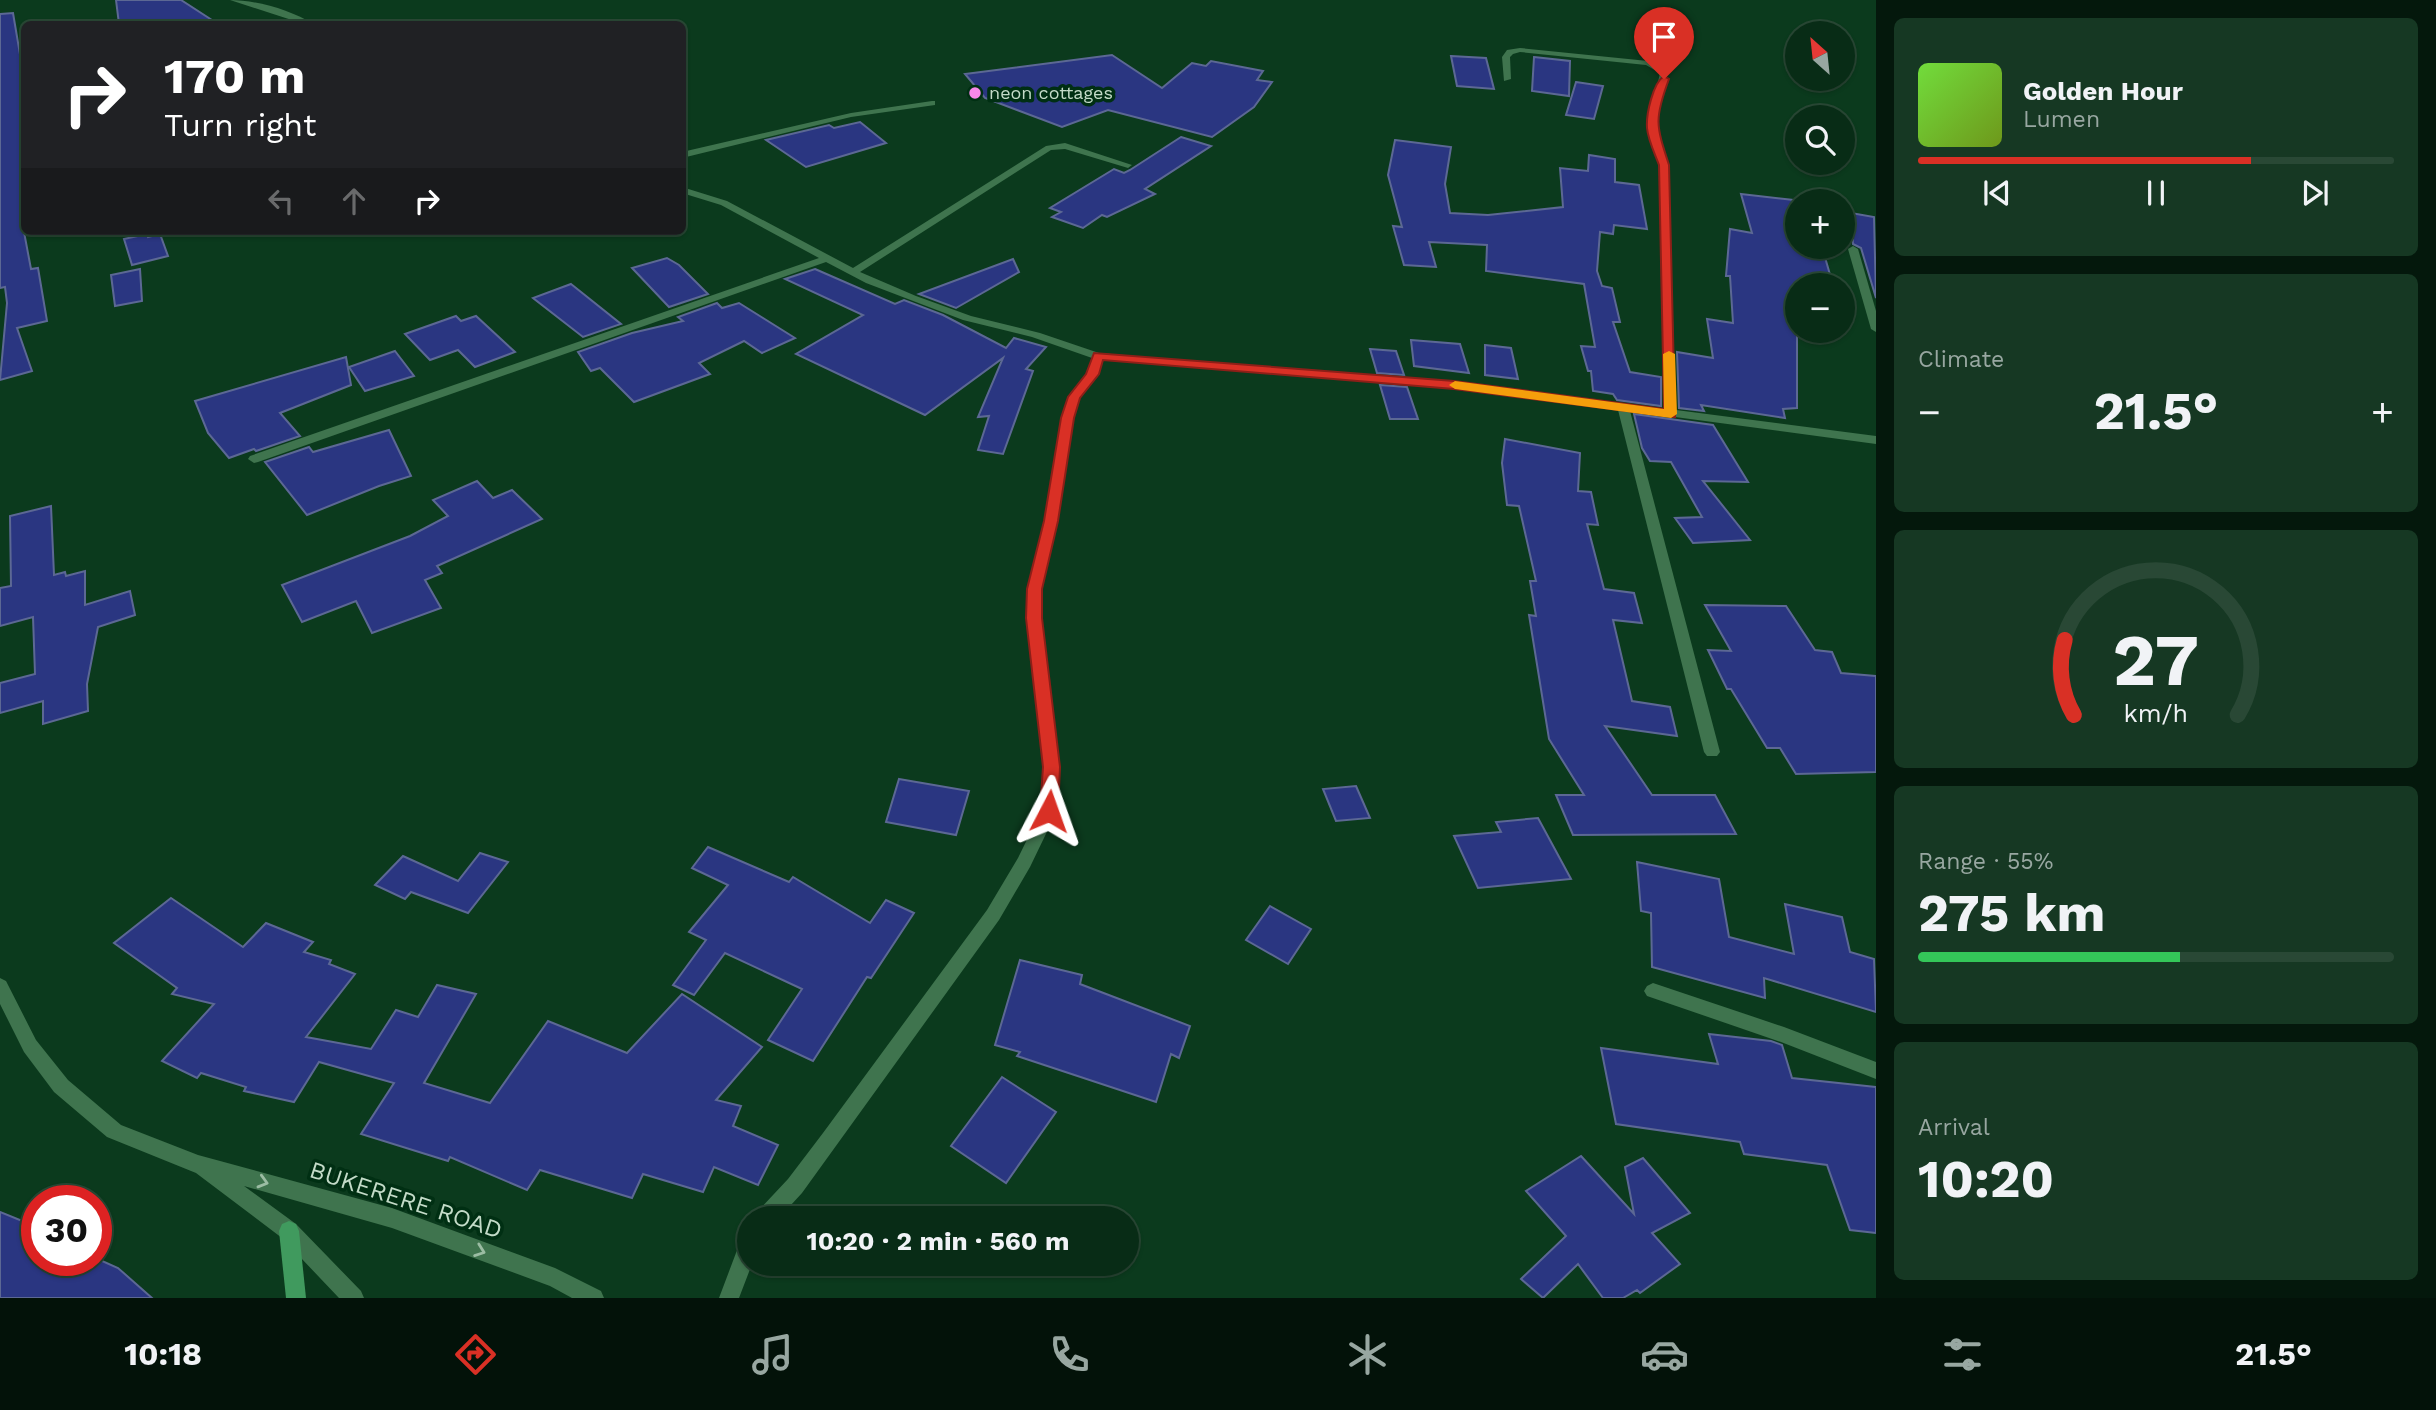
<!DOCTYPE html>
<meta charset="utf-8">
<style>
body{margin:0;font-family:"Work Sans",sans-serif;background:#163823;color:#f1f3f6;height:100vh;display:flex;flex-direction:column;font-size:26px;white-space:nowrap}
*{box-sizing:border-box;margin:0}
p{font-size:23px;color:#98a7a1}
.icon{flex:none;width:38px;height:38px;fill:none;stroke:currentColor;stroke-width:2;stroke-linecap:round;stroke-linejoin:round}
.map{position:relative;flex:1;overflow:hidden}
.panel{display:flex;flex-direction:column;gap:18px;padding:18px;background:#04180c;width:560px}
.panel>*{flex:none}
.banner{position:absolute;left:21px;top:21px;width:665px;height:214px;border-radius:10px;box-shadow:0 2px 5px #0004,0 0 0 2px #294835;background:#202124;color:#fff;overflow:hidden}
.needle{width:46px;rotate:333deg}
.tools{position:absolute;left:1785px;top:21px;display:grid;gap:14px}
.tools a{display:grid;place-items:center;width:70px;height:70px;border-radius:50%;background:#082c16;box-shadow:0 2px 5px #0004,0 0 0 2px #294835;font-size:35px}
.speed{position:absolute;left:21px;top:1185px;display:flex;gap:14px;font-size:35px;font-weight:700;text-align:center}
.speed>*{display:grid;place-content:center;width:91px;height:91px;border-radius:50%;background:#082c16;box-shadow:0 2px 5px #0004,0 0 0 2px #294835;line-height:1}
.speed .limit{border:10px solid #d22;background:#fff;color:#111}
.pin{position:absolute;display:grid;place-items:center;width:60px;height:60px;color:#fff;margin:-72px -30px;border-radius:50% 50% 50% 0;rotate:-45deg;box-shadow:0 0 7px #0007}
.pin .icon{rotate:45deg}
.me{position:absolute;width:77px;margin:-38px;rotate:4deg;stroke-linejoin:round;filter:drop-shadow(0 0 5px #0008)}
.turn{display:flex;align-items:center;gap:24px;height:147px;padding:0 28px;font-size:32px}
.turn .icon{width:91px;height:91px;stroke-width:2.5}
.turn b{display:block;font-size:49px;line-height:60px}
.lanes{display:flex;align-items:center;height:66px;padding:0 28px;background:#0003;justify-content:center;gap:35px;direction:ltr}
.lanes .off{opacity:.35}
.big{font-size:52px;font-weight:700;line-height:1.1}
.panel .widget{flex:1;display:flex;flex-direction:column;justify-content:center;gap:10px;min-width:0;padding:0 24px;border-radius:10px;background:#163823}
.panel .dial{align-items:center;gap:0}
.dial svg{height:182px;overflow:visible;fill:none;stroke:#294835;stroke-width:7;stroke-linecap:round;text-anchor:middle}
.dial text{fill:#f1f3f6;stroke:none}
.song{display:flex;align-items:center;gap:21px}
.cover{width:84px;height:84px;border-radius:10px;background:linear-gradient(135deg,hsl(100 70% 55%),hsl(80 70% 35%))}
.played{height:7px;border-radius:4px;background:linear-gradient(90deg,#d93025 70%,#294835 70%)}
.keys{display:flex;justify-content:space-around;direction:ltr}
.heat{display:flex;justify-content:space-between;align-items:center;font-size:38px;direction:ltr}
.charge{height:10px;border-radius:5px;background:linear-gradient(90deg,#34c759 55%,#294835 0)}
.trip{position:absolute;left:737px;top:1206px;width:402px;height:70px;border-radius:35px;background:#082c16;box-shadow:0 2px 5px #0004,0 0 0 2px #294835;font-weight:700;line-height:70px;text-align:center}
.tab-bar{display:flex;height:112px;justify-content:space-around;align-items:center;background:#031209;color:#98a7a1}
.tab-bar .icon{width:49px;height:49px}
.tab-bar .active{color:#d93025}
.tab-bar b{font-size:32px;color:#f1f3f6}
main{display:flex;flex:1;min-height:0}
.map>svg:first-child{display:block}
.building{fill:#2a3681;stroke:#5c6894;stroke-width:2}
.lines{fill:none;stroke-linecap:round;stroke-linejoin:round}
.minor{fill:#3f744e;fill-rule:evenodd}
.tertiary{fill:#3f744e;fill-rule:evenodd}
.secondary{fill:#409a5e;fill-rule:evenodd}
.oneway{stroke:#9bbca3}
.route{fill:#d93025;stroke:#8d1f18;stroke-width:2}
.slow{fill:#f59e0b}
.poi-dot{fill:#f888ea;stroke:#002f13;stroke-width:2.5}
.labels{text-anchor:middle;stroke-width:7;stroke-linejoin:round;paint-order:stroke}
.far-poi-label{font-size:18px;fill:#c3dbc8;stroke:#002f13;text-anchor:start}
.near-street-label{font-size:24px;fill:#c3dbc8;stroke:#002f13}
</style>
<main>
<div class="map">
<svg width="1876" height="1298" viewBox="0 0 1876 1298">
<rect width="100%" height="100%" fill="#0b3a1d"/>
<!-- building -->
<g class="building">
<path d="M116,0h65l37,24h-99z"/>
<path d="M13,13l11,65v154l7,37 7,-1 9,53 -30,7 15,43 -32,9 7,-77 -2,-16 -5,1v-274z"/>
<path d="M1112,55l50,33 30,-25 14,3 5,-5 52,10 -6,9 15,2 -18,25 -42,30 -104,-27 -46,17 -77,-29 -20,-24z"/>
<path d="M1451,56l35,2 8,31 -37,-3z"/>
<path d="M1534,57l36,4 -1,35 -37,-5z"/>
<path d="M1576,82l27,4 -9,33 -28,-4z"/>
<path d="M860,122l26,21 -80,24 -40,-27 63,-15 5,3z"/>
<path d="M1181,137l30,9 -66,43 10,5 -48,23 -5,-2 -19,13 -31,-11 9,-5 -11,-4 64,-39 10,4 6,-3z"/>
<path d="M1395,140l56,7 -6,37 5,29 38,2 75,-8 -3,-39 28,3 1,-16 26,4v23l24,3 8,44 -33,-4 -1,9 -13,-2 -3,39 5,15 10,2 8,34h-7l17,50 31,5v29l-44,-6 -4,-6 -20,-3 -2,-20h-3l-7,-25 14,1 -11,-63 -98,-13 1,-26 -58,-3 7,25 -32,-2 -11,-39 9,1 -14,-52z"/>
<path d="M1741,194l62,7h-6v46h25l11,38h-36v123l-14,1 2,9 -84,-13 3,6 -25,-3 -2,-56 36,6 -6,-39 26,4 -3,-47h-4l4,-47 22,4z"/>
<path d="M1851,213l23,4 2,81 -15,-50 -8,-4z"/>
<path d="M147,234l1,3 12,-3 8,22 -36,9 -8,-26z"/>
<path d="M667,258l12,7 29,29 -39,13 -37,-39z"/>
<path d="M1013,259l6,13 -63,36 -37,-14z"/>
<path d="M140,269l2,32 -27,5 -4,-31z"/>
<path d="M815,269l80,35 9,-4 39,15 63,33 8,-10 32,9 -20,22 7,2 -30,83 -25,-4 11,-34 -11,1 25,-59 -78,57 -129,-61 67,-39 -78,-36z"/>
<path d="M571,284l50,40 -38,13 -50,-39z"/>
<path d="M717,303l5,5 17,-5 56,35 -33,15 -18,-12 -45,22 11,11 -76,28 -34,-34 -9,3 -13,-19 54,-19 51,-12 -5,-4z"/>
<path d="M456,316l5,5 15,-5 39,36 -40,15 -17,-17 -28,10 -25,-26z"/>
<path d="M1411,340l49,4 9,29 -55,-7z"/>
<path d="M1485,345l26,3 7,31 -33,-4z"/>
<path d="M1370,349l26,2 8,24 -27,-2z"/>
<path d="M395,351l19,25 -49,15 -16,-24z"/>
<path d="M346,357l5,28 -71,28 20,23 -44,15 -2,-2 -25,9 -21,-25 -13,-32z"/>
<path d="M1380,385l27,2 11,32h-28z"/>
<path d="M1634,414l79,11 35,57 -45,-1 47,59 -57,3 -18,-25 27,-1 -31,-55 -21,-1 -8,-13z"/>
<path d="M389,430l22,46 -32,10 -72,29 -42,-53 44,-15 4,5z"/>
<path d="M1505,439l75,14 -2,38 13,1 7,33 -11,-1 17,65 30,4 8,30 -29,-3 19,81 38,6 7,29 -72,-10 47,69h63l21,39 -163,1 -17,-40h28l-35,-56 -20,-124 7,1 -6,-35h6l-17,-75 -12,-1 -5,-42z"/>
<path d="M477,481l16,17 19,-8 30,29 -105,47 5,7 -17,7 16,28 -69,25 -16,-32 -54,21 -20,-37 128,-49 38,-20 -15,-16z"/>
<path d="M51,506l3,69 11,-3 1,4 19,-5v34l45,-14 5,24 -37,12 -11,57 1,27 -45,13v-23l-43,12v-30l35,-9 -2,-57 -33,9v-38l11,-2 -1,-70z"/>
<path d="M1705,605l81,1 29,44 17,2 9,21 35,3v96l-80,2 -16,-26h-13l-36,-59h-4l-19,-39 23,1z"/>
<path d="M899,779l70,12 -13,44 -70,-13z"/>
<path d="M1356,786l14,32 -34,3 -13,-32z"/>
<path d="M1538,818l33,61 -93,9 -24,-52 47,-4 -5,-10z"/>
<path d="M708,847l81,35 4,-5 77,46 16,-23 28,13 -43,65 -4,-1 -54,84 -45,-21 34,-51 -77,-36 -31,42 -21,-10 33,-45 -17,-8 39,-47 -36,-17z"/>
<path d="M480,853l28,9 -40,51 -57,-21 -6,7 -30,-14 28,-29 55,25z"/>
<path d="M1637,862l82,17 10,58 65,17 -9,-50 57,13 8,35 24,7 2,53 -112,-34 1,20 -113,-31 -1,-54 -10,-2z"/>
<path d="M171,898l72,49 23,-24 47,19 -9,10 27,8 -2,4 26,10 -49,63 65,12 25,-39 22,7 19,-32 39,9 -52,89 66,20 58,-82 79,32 55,-59 80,53 -46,53 25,6 -8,20 45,19 -20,40 -44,-18 -11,25 -60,-18 -11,24 -92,-28 -13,20 -77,-33 -2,4 -87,-27 33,-51 -75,-21 -25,40 -50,-11 2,-4 -45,-14 -4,5 -35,-17 52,-57 -42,-10 5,-6 -63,-45z"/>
<path d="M1270,906l41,23 -23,35 -42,-24z"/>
<path d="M1020,960l62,15 -2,9 110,42 -11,32 -8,-4 -15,48 -139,-46 3,-4 -25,-7z"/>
<path d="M1709,1034l62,7 11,4 10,33 84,9v146l-26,-3 -23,-65 -83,-11 -4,-12 -124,-18 -15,-76 117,16z"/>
<path d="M1002,1077l54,35 -50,71 -55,-37z"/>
<path d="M1581,1156l53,58 -9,-47 18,-9 47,55 -38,20 28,31 -40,29 -3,-3 -14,8h-20l-25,-34 -35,34 -22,-19 45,-43 -40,-45z"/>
<path d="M0,1212l37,15v33h63l18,8 34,30h-152z"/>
</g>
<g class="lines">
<!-- minor -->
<g class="minor">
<path d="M230,0c26,0 61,10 83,24h-9z"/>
<path d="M1520,48l128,13 20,11 -12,56 12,37 8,245 200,26v8l-246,-33 90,341 -3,4h-10l-3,-4 -86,-342 -164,-22 -352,-28 -4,15 -19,23 -6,20 -16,103 -15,68 -1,29 19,149 -3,44 -27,56 -31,53 -197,273 -23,25h-24l3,-7 30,-32 35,-46 164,-223 31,-52 23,-47 3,-44 -17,-149 1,-29 17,-68 16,-103 7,-21 19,-23 5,-16 -60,-21 -69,-17 -97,-37 -40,-21 -568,200 -4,1 -6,-4 2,-3 569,-198 -98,-53 -39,-12v-6l45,14 126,67 193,-122 19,-3 67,22 -4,3 -63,-19 -14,1 -191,122 56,24 55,20 69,17 59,20 355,29 210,27 -4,-244 -12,-37 12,-55 -14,-8 -126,-13 -7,2 -3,3 1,22 -7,2 -2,-24 5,-7z"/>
<path d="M932,101h3v4l-84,12 -169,41v-6l169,-39z"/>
<path d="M1853,246l5,3 18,62v21l-5,-3 -23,-80z"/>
<path d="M1653,983l131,44 92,35v17l-95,-37 -134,-46 -3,-5 3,-5z"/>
<path d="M749,1234v30h3l-13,34h-20l23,-61z"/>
</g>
<!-- tertiary -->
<path class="tertiary" d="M0,978l6,3 30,59 32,40 53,45 77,30 194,53 163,60 46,23 3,7h-32l-22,-12 -158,-58 -148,-42 52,38 65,67 3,7h-25l-57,-60 -86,-65 -89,-36 -53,-45 -30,-40 -24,-48z"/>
<!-- secondary -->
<path class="secondary" d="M289,1221l7,3 3,7 7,67h-20l-7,-67 3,-7z"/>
</g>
<!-- one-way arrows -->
<defs><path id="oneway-chevron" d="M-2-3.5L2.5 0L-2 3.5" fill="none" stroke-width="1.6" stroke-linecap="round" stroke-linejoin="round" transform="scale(1.75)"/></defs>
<g class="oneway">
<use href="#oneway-chevron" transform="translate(263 1182) rotate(16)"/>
<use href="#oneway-chevron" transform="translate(480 1251) rotate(20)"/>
</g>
<!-- route -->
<path class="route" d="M1664,76l5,3c-15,40 -13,46 0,86l6,252 -221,-28 -351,-29 -4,14 -19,24 -6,20 -16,103 -16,68v29l18,149 -2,44 -3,5h-13l-2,-5 3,-44 -17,-149 1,-29 17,-68 17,-103 7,-21 18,-23 8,-21 360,28 210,28 -5,-244c-4,-11 -11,-25 -12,-37 -1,-14 6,-45 17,-52z"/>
<!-- slow -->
<path class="slow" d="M1669,351l6,3 2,60 -6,4 -216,-29 -6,-4 6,-4 209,28 -1,-55z"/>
<!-- markers -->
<circle class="poi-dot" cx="975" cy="93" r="7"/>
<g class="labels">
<!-- far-poi labels -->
<g class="far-poi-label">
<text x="989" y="99">neon cottages</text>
</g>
<!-- near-street labels -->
<g class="near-street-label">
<text transform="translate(406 1200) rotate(18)" y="8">BUKERERE ROAD</text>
</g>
</g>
</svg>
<div class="tools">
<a><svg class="needle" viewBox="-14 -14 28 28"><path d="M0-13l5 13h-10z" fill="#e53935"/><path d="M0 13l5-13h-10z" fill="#98a7a1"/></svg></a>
<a><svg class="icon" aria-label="search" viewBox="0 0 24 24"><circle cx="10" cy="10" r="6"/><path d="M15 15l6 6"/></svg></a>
<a>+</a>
<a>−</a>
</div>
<div class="speed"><div class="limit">30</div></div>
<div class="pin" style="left:1664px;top:79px;background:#d93025"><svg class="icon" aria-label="arrive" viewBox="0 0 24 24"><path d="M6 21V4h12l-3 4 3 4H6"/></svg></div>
<svg class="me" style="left:1049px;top:811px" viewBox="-20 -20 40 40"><path d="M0-17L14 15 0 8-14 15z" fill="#d93025" stroke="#fff" stroke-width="4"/></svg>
<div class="trip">10:20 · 2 min · 560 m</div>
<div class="banner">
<div class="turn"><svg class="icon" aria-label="right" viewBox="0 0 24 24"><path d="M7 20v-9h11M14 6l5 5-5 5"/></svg><div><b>170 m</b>Turn right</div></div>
<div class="lanes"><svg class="icon off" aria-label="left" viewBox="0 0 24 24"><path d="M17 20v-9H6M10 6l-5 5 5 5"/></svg><svg class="icon off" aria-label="ahead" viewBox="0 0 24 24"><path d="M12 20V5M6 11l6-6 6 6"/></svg><svg class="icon" aria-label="right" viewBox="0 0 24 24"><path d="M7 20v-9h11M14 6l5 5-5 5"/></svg></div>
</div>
</div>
<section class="panel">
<div class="widget">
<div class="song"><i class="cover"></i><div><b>Golden Hour</b><p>Lumen</p></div></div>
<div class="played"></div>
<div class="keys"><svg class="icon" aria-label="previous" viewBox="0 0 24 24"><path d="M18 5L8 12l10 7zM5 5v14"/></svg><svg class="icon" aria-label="pause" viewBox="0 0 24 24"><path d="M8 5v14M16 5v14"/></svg><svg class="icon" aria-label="next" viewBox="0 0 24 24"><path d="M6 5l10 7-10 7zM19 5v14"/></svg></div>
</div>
<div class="widget"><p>Climate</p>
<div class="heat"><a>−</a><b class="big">21.5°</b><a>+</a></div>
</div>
<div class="widget dial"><svg viewBox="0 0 100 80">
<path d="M14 69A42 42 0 1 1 86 69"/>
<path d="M14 69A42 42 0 0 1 10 36" stroke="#d93025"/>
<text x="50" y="56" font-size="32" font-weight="700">27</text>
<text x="50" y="72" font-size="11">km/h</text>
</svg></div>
<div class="widget"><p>Range · 55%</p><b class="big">275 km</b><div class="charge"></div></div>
<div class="widget"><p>Arrival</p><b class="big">10:20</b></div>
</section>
</main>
<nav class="tab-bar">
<b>10:18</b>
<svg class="icon active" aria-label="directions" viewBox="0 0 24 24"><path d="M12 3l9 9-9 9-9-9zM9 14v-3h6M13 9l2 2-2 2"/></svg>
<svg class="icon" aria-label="music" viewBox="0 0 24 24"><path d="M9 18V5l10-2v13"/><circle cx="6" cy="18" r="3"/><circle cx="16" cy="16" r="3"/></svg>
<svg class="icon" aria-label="phone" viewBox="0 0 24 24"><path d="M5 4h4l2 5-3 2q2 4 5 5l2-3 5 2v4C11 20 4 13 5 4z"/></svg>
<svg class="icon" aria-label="climate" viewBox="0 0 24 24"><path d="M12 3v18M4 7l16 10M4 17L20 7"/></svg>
<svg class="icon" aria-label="car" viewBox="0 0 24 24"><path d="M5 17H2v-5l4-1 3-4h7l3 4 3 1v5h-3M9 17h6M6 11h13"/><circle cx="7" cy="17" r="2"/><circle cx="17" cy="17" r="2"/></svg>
<svg class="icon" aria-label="filters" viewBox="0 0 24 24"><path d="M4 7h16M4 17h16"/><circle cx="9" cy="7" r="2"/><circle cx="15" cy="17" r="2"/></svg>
<b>21.5°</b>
</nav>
